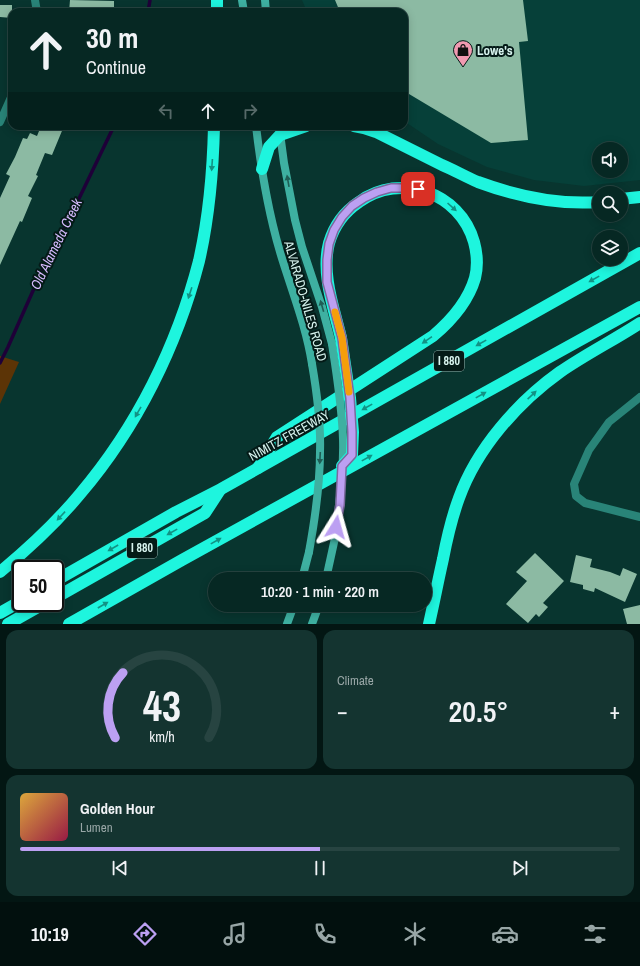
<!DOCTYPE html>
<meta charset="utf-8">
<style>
body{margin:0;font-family:"Archivo Narrow",sans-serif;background:#143430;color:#f1f3f6;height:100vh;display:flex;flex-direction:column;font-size:15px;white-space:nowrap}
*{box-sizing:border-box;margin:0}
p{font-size:13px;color:#98a6a6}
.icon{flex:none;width:22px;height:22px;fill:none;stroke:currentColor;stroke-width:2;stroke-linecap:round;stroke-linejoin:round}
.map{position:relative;height:624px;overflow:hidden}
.sheet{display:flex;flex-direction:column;gap:6px;padding:6px;background:#031613;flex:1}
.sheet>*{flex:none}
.top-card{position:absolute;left:8px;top:8px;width:400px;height:122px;border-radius:12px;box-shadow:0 2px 10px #0003,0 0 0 1px #274441;background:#062823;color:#f1f3f6;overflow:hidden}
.buttons{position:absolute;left:592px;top:142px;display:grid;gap:8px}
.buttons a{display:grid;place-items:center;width:36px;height:36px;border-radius:50%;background:#062823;box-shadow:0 2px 10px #0003,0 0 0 1px #274441;font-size:20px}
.speed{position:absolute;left:12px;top:560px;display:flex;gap:8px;font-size:20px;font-weight:700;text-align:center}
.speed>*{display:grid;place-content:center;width:52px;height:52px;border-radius:50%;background:#062823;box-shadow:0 2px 10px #0003,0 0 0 1px #274441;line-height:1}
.speed .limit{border:2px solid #111;border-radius:6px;background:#fff;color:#111}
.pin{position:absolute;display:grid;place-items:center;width:34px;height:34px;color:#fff;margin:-17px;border-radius:8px;box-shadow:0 2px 6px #0006}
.me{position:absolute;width:44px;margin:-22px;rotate:8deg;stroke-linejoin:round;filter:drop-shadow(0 0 3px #0008)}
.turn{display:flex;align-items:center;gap:14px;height:84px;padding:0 12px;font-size:18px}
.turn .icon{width:52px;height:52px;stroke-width:2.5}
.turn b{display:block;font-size:28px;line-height:34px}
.lanes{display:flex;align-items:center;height:38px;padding:0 12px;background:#0003;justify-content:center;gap:20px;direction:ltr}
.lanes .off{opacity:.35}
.big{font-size:30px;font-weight:600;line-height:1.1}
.sheet .card{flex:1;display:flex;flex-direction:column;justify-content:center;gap:6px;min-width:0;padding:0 14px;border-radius:12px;background:#143430}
.sheet .dial{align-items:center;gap:0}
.dial svg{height:104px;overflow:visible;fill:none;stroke:#274441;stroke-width:7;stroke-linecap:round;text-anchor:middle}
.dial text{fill:#f1f3f6;stroke:none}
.song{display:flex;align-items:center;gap:12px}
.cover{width:48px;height:48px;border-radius:6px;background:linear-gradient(135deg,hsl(40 70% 55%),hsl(340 70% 35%))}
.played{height:4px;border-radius:2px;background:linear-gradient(90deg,#bca0f2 50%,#274441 50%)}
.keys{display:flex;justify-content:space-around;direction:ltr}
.heat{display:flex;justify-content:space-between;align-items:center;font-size:22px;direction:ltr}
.sheet .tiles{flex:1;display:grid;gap:6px;grid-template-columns:1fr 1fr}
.card:last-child{grid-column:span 2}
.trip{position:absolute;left:208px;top:572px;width:224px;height:40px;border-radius:20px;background:#062823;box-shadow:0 2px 10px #0003,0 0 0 1px #274441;font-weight:600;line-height:40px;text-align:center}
.tabs{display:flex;height:64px;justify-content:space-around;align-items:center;background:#02100e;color:#98a6a6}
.tabs .icon{width:28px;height:28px}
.tabs .on{color:#bca0f2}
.tabs b{font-size:18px;color:#f1f3f6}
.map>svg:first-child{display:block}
.built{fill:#064039;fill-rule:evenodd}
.green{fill:#5c3406}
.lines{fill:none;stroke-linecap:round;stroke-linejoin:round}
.stream{stroke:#1e0038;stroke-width:3.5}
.building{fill:#8cbaa3}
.minor{stroke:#298478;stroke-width:8}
.secondary{stroke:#3eb0a1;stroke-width:8}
.motorway{stroke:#1ef5de;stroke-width:12}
.secondary-bridge{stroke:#3eb0a1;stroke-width:8}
.motorway-bridge{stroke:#1ef5de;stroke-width:12}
.oneway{fill:#129284}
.oneway2{fill:#1e5e55}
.route-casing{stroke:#7a689d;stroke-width:10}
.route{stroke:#bca0f2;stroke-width:7}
.slow{stroke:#f59e0b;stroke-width:7}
.labels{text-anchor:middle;stroke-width:4;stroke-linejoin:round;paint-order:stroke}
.shield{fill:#041a17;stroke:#97b1ad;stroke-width:1}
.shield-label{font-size:12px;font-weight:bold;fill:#d6f2ed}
.poi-label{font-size:13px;font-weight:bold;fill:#d6f2ed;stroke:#041a17;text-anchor:start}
.street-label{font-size:13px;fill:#d6f2ed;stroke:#041a17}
.water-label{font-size:14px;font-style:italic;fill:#d5bafd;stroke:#041a17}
</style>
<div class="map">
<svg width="640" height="624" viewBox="0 0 640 624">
<rect width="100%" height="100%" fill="#08352f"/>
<!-- built -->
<path class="built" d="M302,0h338v180l-56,6 -50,-6 -47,-13 -49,-23 -34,-23v-109h-97zM599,149h22v22h-22z"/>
<!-- green -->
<path class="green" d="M0,356l19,6 -19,42z"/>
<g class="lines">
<!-- stream -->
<g class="stream">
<path d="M148,12l2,-12"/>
<path d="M0,363l8,-16 36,-81 29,-55 41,-85"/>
</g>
</g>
<!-- building -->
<g class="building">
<path d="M70,0l44,1v11h-45z"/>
<path d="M335,0h188l5,41 -9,1 9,98 -37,3 -87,-52v-79h-64z"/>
<path d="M0,5h12v13l-12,-1z"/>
<path d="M41,126h23l-12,29 -7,-2 -9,22 2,1 -10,20 4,2 -10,24 -2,-1 -20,44v-67l10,-22 -4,-2 9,-17 8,-19 4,1 3,-6 7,3z"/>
<path d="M535,553l29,28 -21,22 5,4 -9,10 -3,-3 -8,9 -22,-19 21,-23 -11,-9z"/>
<path d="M576,555l16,4 -2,8 20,5 10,4 3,-8 14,6 -12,28 -30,-14 -1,4 -11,-3v-4l-13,-3z"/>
<path d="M640,605v19h-13l-4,-15z"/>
</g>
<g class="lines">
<!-- minor -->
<g class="minor">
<path d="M35,0l2,12"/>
<path d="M0,122l12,-27"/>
<path d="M640,397l-31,25 -20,28 -15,34 2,12 9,7 55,14"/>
</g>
<!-- secondary -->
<g class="secondary">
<path d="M242,0l2,12"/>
<path d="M265,0l1,12"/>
<path d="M256,126c5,43 12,85 24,126 11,37 26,73 32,112"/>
<path d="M279,126l5,37 11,57 7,27 20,60 10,37"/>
<path d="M302,579l7,-27"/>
<path d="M326,579l9,-41"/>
<path d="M287,624l7,-19"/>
<path d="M312,624l7,-19"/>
</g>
<!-- motorway -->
<g class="motorway">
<path d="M217,12v-12"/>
<path d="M354,126l10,2 12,4c22,11 44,22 66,33 12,5 24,12 36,17 38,14 81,23 121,20"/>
<path d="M262,169l7,-22 11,-12 26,-9"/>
<path d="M621,199l19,-2"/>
<path d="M258,468l19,-31 156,-101c19,-16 35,-34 42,-58 3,-12 2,-25 -1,-36 -14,-50 -74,-70 -115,-40 -15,10 -25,24 -30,41 -8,31 5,65 12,95"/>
<path d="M0,572c29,-24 56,-49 80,-78 57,-67 97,-148 119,-233 10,-44 14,-90 15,-135"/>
<path d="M55,581l121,-69 45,-23 419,-236"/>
<path d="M55,598l150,-85 15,-23"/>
<path d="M0,613l21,-12"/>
<path d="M8,624l37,-21"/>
<path d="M69,624l113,-64 458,-253"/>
<path d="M429,624c5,-22 9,-43 14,-65 4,-21 9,-42 16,-61 18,-50 59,-96 101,-126 26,-18 54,-32 80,-49"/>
</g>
<!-- secondary-bridge -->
<g class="secondary-bridge">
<path d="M332,344c5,32 10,63 11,95 1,33 -4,66 -8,99"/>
<path d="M309,552c6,-33 11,-67 11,-100 1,-30 -3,-59 -8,-88"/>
</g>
<!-- motorway-bridge -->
<path class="motorway-bridge" d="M341,338l9,60 3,34 -1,23 -10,11"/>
</g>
<!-- one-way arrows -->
<defs><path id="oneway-solid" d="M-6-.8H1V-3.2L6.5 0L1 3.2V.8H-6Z"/></defs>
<g class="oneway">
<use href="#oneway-solid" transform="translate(212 165) rotate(94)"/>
<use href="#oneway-solid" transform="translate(452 207) rotate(42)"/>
<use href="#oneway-solid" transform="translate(594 279) rotate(151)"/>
<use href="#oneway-solid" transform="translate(190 293) rotate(108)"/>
<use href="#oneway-solid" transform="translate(427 340) rotate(146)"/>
<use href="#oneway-solid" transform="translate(481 343) rotate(151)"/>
<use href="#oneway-solid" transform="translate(481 395) rotate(-29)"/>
<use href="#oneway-solid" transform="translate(532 395) rotate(-43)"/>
<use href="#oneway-solid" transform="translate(367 407) rotate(151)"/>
<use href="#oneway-solid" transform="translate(138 412) rotate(120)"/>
<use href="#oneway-solid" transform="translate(367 458) rotate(-29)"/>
<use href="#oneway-solid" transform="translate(61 516) rotate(133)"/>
<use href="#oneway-solid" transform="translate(172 532) rotate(151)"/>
<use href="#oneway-solid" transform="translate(216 541) rotate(-29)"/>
<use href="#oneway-solid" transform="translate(113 548) rotate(150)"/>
<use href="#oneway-solid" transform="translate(103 605) rotate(-30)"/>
</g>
<g class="oneway2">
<use href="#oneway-solid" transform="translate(288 181) rotate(-100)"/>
<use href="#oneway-solid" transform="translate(322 306) rotate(-106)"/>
<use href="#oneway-solid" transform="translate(320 458) rotate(93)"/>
</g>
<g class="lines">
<defs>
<path id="route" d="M336,527l4,-22 2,-39 10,-11v-23l-2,-34 -8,-60 -15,-56v-22l2,-16 5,-14 8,-13 10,-11 12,-8 13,-6 14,-4h13l14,1"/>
</defs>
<!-- route casing -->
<use href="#route" class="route-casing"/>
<!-- route -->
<use href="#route" class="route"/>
<!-- slow -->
<path class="slow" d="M335,312l7,26 7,54"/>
</g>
<!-- icons -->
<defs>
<symbol id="shop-pin" viewBox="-11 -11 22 30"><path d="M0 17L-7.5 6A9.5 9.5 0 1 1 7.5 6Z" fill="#f19ab1" stroke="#041a17"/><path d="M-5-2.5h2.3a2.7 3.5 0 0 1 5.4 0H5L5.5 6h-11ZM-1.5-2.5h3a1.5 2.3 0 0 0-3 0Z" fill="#111"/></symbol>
</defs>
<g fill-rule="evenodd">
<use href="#shop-pin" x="452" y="39" width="22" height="30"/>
</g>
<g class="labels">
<!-- shield labels -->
<g class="shield">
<rect x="434" y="351" width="30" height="20" rx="3"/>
<rect x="127" y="538" width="30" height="20" rx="3"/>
</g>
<g class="shield-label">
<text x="449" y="365">I 880</text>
<text x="142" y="552">I 880</text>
</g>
<!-- poi labels -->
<g class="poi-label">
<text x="477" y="55">Lowe's</text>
</g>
<!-- street labels -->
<g class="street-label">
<text transform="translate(306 301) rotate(74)" y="5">ALVARADO-NILES ROAD</text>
<text transform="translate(289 435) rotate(-29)" y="5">NIMITZ FREEWAY</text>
</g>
<!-- water labels -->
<g class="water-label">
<text transform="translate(56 244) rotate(-64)" y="5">Old Alameda Creek</text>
</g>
</g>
</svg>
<div class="buttons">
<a><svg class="icon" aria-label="sound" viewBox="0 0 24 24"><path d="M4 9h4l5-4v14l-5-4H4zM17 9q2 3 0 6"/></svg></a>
<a><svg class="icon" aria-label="search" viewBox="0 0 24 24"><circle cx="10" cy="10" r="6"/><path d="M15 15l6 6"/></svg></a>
<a><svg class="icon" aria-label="layers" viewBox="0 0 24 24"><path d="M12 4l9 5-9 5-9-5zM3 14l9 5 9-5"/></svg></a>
</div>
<div class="speed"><div class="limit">50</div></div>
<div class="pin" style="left:418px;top:189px;background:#d93025"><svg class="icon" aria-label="arrive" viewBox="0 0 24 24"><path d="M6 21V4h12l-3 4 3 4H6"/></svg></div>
<svg class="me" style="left:336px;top:527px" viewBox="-20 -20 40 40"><path d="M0-17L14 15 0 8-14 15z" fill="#bca0f2" stroke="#fff" stroke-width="4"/></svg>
<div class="trip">10:20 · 1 min · 220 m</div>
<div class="top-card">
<div class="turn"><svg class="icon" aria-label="ahead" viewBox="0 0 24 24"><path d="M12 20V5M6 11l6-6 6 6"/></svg><div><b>30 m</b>Continue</div></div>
<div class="lanes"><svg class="icon off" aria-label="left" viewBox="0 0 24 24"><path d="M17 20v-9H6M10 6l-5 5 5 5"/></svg><svg class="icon" aria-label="ahead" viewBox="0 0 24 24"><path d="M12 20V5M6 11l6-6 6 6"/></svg><svg class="icon off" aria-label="right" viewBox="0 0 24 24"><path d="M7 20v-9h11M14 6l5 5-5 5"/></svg></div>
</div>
</div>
<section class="sheet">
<div class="tiles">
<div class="card dial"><svg viewBox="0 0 100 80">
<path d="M14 69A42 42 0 1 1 86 69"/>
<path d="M14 69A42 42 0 0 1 20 19" stroke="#bca0f2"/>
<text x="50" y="56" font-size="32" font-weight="700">43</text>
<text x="50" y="72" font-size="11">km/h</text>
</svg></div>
<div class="card"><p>Climate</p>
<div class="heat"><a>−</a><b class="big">20.5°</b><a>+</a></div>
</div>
<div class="card">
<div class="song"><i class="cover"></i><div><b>Golden Hour</b><p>Lumen</p></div></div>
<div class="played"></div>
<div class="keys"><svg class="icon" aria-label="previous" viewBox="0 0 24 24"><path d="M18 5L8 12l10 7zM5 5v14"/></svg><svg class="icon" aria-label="pause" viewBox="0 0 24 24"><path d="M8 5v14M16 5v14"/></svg><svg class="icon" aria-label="next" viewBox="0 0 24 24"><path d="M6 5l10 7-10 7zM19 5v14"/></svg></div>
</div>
</div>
</section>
<nav class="tabs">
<b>10:19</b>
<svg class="icon on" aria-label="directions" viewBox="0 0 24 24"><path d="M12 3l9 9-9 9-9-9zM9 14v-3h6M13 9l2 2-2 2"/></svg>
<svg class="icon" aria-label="music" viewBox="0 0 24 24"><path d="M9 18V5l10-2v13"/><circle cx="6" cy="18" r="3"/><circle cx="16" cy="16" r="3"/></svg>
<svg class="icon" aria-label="phone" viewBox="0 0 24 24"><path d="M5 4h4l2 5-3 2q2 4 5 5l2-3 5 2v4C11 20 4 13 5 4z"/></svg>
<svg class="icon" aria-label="climate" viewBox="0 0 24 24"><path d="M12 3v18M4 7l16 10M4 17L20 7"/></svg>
<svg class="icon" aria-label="car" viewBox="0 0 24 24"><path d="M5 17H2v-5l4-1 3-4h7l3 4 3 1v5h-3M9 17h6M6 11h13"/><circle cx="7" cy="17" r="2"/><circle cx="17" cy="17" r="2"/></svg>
<svg class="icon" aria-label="filters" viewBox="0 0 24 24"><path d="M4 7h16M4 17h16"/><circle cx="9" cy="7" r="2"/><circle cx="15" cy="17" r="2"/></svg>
</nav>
